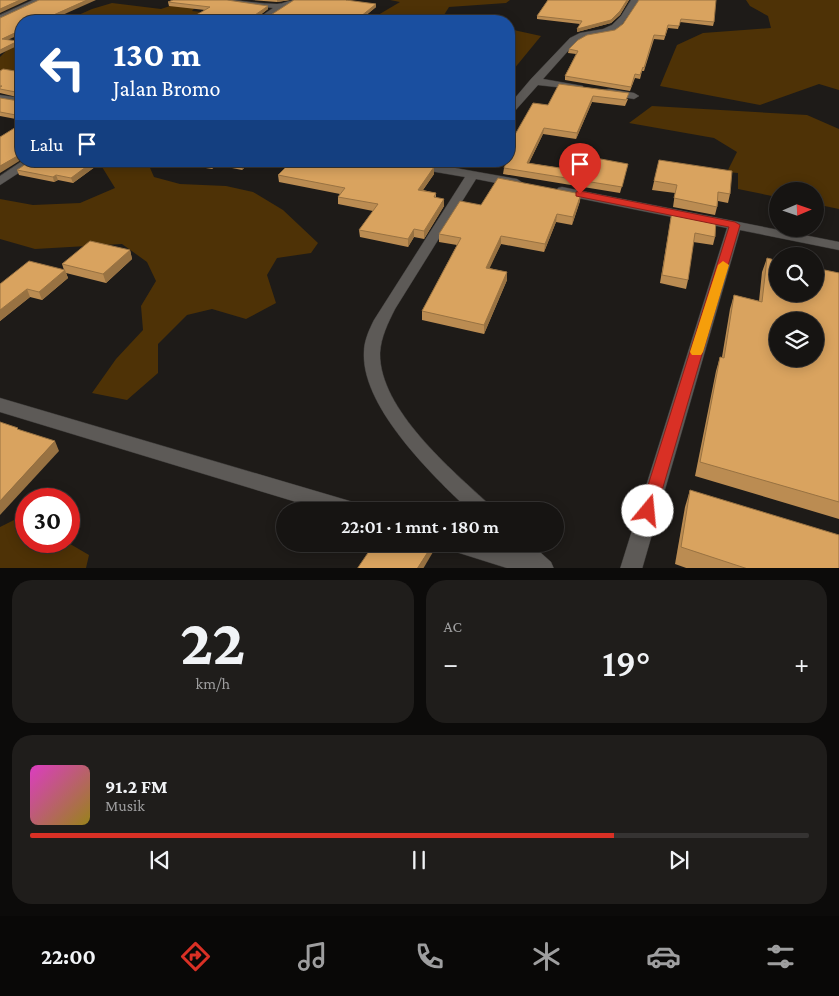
<!DOCTYPE html>
<html lang="id">
<meta charset="utf-8">
<style>
body{margin:0;font-family:"Crimson Pro",serif;background:#1f1d1b;color:#f1f3f6;height:100vh;display:flex;flex-direction:column;font-size:19px;white-space:nowrap}
*{box-sizing:border-box;margin:0}
p{font-size:16px;color:#9e9e9f}
.icon{flex:none;width:28px;height:28px;fill:none;stroke:currentColor;stroke-width:2;stroke-linecap:round;stroke-linejoin:round}
.map{position:relative;height:568px;overflow:hidden}
.details{display:flex;flex-direction:column;gap:12px;padding:12px;background:#0c0b0a;flex:1}
.details>*{flex:none}
.banner{position:absolute;left:15px;top:15px;width:500px;height:152px;border-radius:20px;box-shadow:0 2px 12px #0003,0 0 0 1px #353332;background:#1a4fa0;color:#fff;overflow:hidden}
.needle{width:32px;rotate:88deg}
.buttons{position:absolute;left:769px;top:182px;display:grid;gap:10px}
.buttons a{display:grid;place-items:center;width:55px;height:55px;border-radius:50%;background:#161412;box-shadow:0 2px 12px #0003,0 0 0 1px #353332;font-size:25px}
.speed{position:absolute;left:15px;top:488px;display:flex;gap:10px;font-size:25px;font-weight:700;text-align:center}
.speed>*{display:grid;place-content:center;width:65px;height:65px;border-radius:50%;background:#161412;box-shadow:0 2px 12px #0003,0 0 0 1px #353332;line-height:1}
.speed .limit{border:8px solid #d22;background:#fff;color:#111}
.pin{position:absolute;display:grid;place-items:center;width:42px;height:42px;color:#fff;margin:-51px -21px;border-radius:50% 50% 50% 0;rotate:-45deg;box-shadow:0 0 5px #0007}
.pin .icon{rotate:45deg}
.me{position:absolute;width:55px;margin:-28px;rotate:17deg;stroke-linejoin:round;filter:drop-shadow(0 0 4px #0008)}
.turn{display:flex;align-items:center;gap:18px;height:105px;padding:0 15px;font-size:22px}
.turn .icon{width:65px;height:65px;stroke-width:2.5}
.turn b{display:block;font-size:35px;line-height:42px}
.then{display:flex;align-items:center;height:48px;padding:0 15px;background:#0003;gap:10px;font-size:19px}
.big{font-size:38px;font-weight:600;line-height:1.1}
.details .tile{flex:1;display:flex;flex-direction:column;justify-content:center;gap:8px;min-width:0;padding:0 18px;border-radius:20px;background:#1f1d1b}
.details .dial{align-items:center;gap:0}
.dial b{font-size:65px;line-height:1}
.song{display:flex;align-items:center;gap:15px}
.cover{width:60px;height:60px;border-radius:8px;background:linear-gradient(135deg,hsl(310 70% 55%),hsl(50 70% 35%))}
.played{height:5px;border-radius:2px;background:linear-gradient(90deg,#d93025 75%,#353332 75%)}
.keys{display:flex;justify-content:space-around;direction:ltr}
.heat{display:flex;justify-content:space-between;align-items:center;font-size:28px;direction:ltr}
.details .tiles{flex:1;display:grid;gap:12px;grid-template-columns:1fr 1fr}
.tile:last-child{grid-column:span 2}
.trip{position:absolute;left:276px;top:502px;width:288px;height:50px;border-radius:25px;background:#161412;box-shadow:0 2px 12px #0003,0 0 0 1px #353332;font-weight:600;line-height:50px;text-align:center}
.menu{display:flex;height:80px;justify-content:space-around;align-items:center;background:#090807;color:#9e9e9f}
.menu .icon{width:35px;height:35px}
.menu .current{color:#d93025}
.menu b{font-size:22px;color:#f1f3f6}
.map>svg:first-child{display:block}
.green{fill:#4e3206}
.lines{fill:none;stroke-linecap:round;stroke-linejoin:round}
.minor-casing{stroke:#3a3836;stroke-width:1}
.minor{fill:#5d5a57;fill-rule:evenodd}
.wall{fill:#bb8c52}
.shaded-wall{fill:#987242}
.building{fill:#d9a35f;stroke:#987242;fill-rule:evenodd}
.route{fill:#d93025;stroke:#8d1f18}
.slow{fill:#f59e0b}
</style>
<div class="map">
<svg width="839" height="569" viewBox="0 0 839 569">
<rect width="100%" height="100%" fill="#1e1b18"/>
<!-- green -->
<g class="green">
<path d="M188,0h14l-10,11 19,2 -18,8h-128l27,-12 20,-6 49,6z"/>
<path d="M390,0h120l-4,3 -57,4 -5,8 28,6h-104l32,-19z"/>
<path d="M746,0h93v90l-20,-6 -59,21 -100,-19 17,-41 26,-12 68,-5 -3,-12 -18,-10z"/>
<path d="M509,29l32,7 -32,39z"/>
<path d="M21,41v31l-21,2v-17l13,-13z"/>
<path d="M652,106l155,9 32,14v80l-24,-5v-13h-37l-1,6 -39,-8v-16l-11,-1 10,-20 -23,-14 -85,-15z"/>
<path d="M147,161l7,16 26,7 46,2 27,6 30,18 35,33 -7,10 -34,5 -10,17 9,28 -30,16 -34,-10 -25,6 -29,29v29l-31,27 -35,-7 24,-34 27,-29 -2,-24 15,-25 -9,-19 -25,-18 -87,5 -35,-10v-40l33,6 47,-2 35,-15 -16,-26z"/>
<path d="M22,516l4,3v22h39l24,14 -3,13h-86v-41z"/>
</g>
<g class="lines">
<defs>
<g id="minor">
<path d="M33,0h10l-43,20v-5z"/>
<path d="M225,0c18,0 35,4 52,4 6,0 12,-4 19,-4l-33,21h-9l19,-13 -44,-6z"/>
<path d="M631,0h8l-18,26 -8,6 -27,5 -10,5 -33,37 40,7v4l-45,-5 -25,28 -4,1v-9l22,-26 39,-41 10,-5 23,-4 9,-4 9,-9z"/>
<path d="M609,89l25,4 5,3 -5,3 -29,-5v-4z"/>
<path d="M0,95l21,3v6l-21,-3z"/>
<path d="M22,161h15l-37,24v-9z"/>
<path d="M389,161h27l101,18 6,4 -6,4 -41,-8 -81,130c-7,14 -14,28 -15,44 -1,56 72,117 110,152l3,6h-23c-37,-35 -109,-104 -106,-159 0,-11 5,-22 10,-32l91,-143 -70,-12z"/>
<path d="M562,187l277,55v8l-99,-20 -98,339h-22l107,-341 -169,-34 -2,-3 2,-3z"/>
<path d="M0,398l353,104 7,3 3,6h-37l-326,-99z"/>
<path d="M450,544h41l18,5 -3,-5h25l20,18 3,7h-44l-57,-18z"/>
</g>
</defs>
<!-- minor casing -->
<use href="#minor" class="minor-casing"/>
<!-- minor -->
<use href="#minor" class="minor"/>
</g>
<!-- wall -->
<g class="wall">
<path d="M252,0h38l-13,2z"/>
<path d="M548,0h81l-9,15 -9,8 -34,9 3,-8 -43,-5v-3z"/>
<path d="M639,0l75,22 -1,4 -33,-4 -2,7 -10,-1 -4,12 -10,-1 -10,32h-2l-2,8 -5,-1 -5,13 -65,-11v-4l11,-22 -8,-1 1,-4 46,-19 8,-6z"/>
<path d="M228,1l40,5v3l-14,11h9l87,-19 26,3v3l-17,14h-173l19,-11 -36,-4 -1,-4z"/>
<path d="M0,71l21,1v26l-21,-5z"/>
<path d="M559,84l69,15 -3,7 -33,-4 -16,37 -33,-5 -14,29 44,7 55,-6 -8,29 -117,-19 1,-6 5,-11v-12l39,-40z"/>
<path d="M0,98l19,3 2,-2v21l-21,-4z"/>
<path d="M659,160l71,34 -2,9 -10,-2 -1,6 -2,8 -42,-8 2,-14 -23,-3z"/>
<path d="M103,161l-30,22 -15,-3 -4,2 -35,-7 -2,-5z"/>
<path d="M186,161h65l-9,9 -25,-5 -5,4 -25,-4z"/>
<path d="M254,161h148l32,6v7l-11,16 13,3v5l8,8 -20,33 -10,-2 -6,10 -48,-10 -1,-7 14,-19 -35,-7v-7l2,-3 -61,-12 -1,-7 8,-8z"/>
<path d="M580,201l-8,24 -16,-3 -12,30 -43,-8 -12,24 18,4v8l-23,54 -62,-14v-9l35,-66 -18,-3v-8l42,-29z"/>
<path d="M672,211l43,26 -2,8 -20,-3 -5,38 -2,9 -26,-6z"/>
<path d="M130,250l2,9 -26,24 -40,-10 2,5 -26,22 -12,-3 -30,24v-37l64,-14 -2,-6z"/>
<path d="M767,258l72,15v246l-144,-43 21,-105 4,-14h2l8,-48 4,-14 25,6 3,-29z"/>
<path d="M690,490l149,79h-150l-14,-5 10,-57z"/>
</g>
<!-- shaded-wall -->
<g class="shaded-wall">
<path d="M20,0h8l-28,13v-4z"/>
<path d="M87,0h9l-47,21h-9z"/>
<path d="M277,0h13l-13,2z"/>
<path d="M627,0h2l-9,15 -9,8 -34,9v-3z"/>
<path d="M376,4v3l-17,14h-4z"/>
<path d="M268,6v3l-16,12v-4z"/>
<path d="M21,30v4l-18,8 -1,-3z"/>
<path d="M18,41l1,4 -19,9v-4z"/>
<path d="M593,96l-1,6 -16,37 1,-6z"/>
<path d="M544,128l-1,6 -17,35 1,-6z"/>
<path d="M20,154l1,6 -21,13v-7z"/>
<path d="M94,161h9l-30,22 -2,-5z"/>
<path d="M212,161h4l1,4 -5,4 -1,-7z"/>
<path d="M242,161h9l-9,9 -1,-7z"/>
<path d="M434,167v7l-16,23v-7z"/>
<path d="M56,175l2,5 -4,2 -1,-5z"/>
<path d="M581,194l-1,7 -8,24 1,-8z"/>
<path d="M444,199v7l-20,33v-8z"/>
<path d="M557,214l-1,8 -12,30 1,-8z"/>
<path d="M414,229v8l-6,10v-8z"/>
<path d="M501,236v8l-15,32v-8z"/>
<path d="M130,250l2,9 -26,24 -3,-9z"/>
<path d="M65,270l3,8 -26,22 -3,-8z"/>
<path d="M507,272v8l-23,54v-9z"/>
<path d="M27,289l3,8 -30,24v-11z"/>
<path d="M55,441l4,10 -59,64v-14z"/>
<path d="M433,544v8l-10,17h-6z"/>
</g>
<!-- building -->
<g class="building">
<path d="M0,0h20l-20,9z"/>
<path d="M39,0h48l-47,21h-19v9l-19,9 16,2 -18,9v-32z"/>
<path d="M173,0h54l41,6 -16,11 2,3h9l31,-20h53h-1l30,4 -21,17h-26l-12,-1 -2,1h-129l24,-14 -42,-5z"/>
<path d="M548,0h79l-7,11 -9,9 -34,9 5,-8 -45,-5z"/>
<path d="M639,0h77l-2,22 -33,-3 -2,7 -11,-1 -3,11 -11,-1 -10,33 -1,-1 -3,8 -5,-1 -4,13 -66,-11 13,-25 -9,-2 9,-9 9,-5 28,-5 8,-6z"/>
<path d="M3,69l18,3v21l-21,-4v-2l2,-1h-2v-15z"/>
<path d="M559,84l70,9 -3,7 -33,-4 -16,37 -33,-5 -17,35 46,7 6,-15 49,9 -6,23 -118,-19 3,-7h2v-3l4,-7 -4,-1v-5l24,-42 15,2z"/>
<path d="M0,98l19,3 2,-2v17l-21,-4z"/>
<path d="M21,124v30l-21,12v-29z"/>
<path d="M659,160l73,11 -2,23 -12,-2 -1,15 -43,-9 3,-13 -23,-4z"/>
<path d="M30,161h64l-23,17 -15,-3 -3,2 -36,-7z"/>
<path d="M232,161h10l-1,2z"/>
<path d="M292,161h110l32,6 -16,23 18,3 -2,4 10,2 -20,32 -10,-2 -6,10 -49,-9 19,-26 -40,-7 7,-9 -67,-13z"/>
<path d="M498,178l83,16 -8,23 -16,-3 -12,30 -44,-8 -15,32 21,4 -23,53 -62,-14 39,-73 -22,-4 21,-33 21,4z"/>
<path d="M672,211l44,8 -1,18 -20,-4 -7,47 -26,-5z"/>
<path d="M90,241l40,9 -27,24 -41,-10z"/>
<path d="M767,258l11,3v33h37v-26l24,5v229l-139,-40 20,-105 4,1 10,-63 28,7zM778,321h37v38h-37z"/>
<path d="M29,261l36,9 -26,22 -12,-3 -27,21v-26z"/>
<path d="M0,422l18,6 -1,1 38,12 -55,60z"/>
<path d="M690,490l149,45v34h-91l-67,-22z"/>
<path d="M374,544h59l-16,25h-60z"/>
</g>
<!-- route -->
<path class="route" d="M580,191l155,31 5,3 -84,286 -2,5 -6,2 -6,-2 -2,-5 89,-284 -153,-31v-4z"/>
<!-- slow -->
<path class="slow" d="M723,261l6,4 -26,87 -2,3h-9l-2,-3 28,-87z"/>
</svg>
<div class="buttons">
<a><svg class="needle" viewBox="-14 -14 28 28"><path d="M0-13l5 13h-10z" fill="#e53935"/><path d="M0 13l5-13h-10z" fill="#9e9e9f"/></svg></a>
<a><svg class="icon" aria-label="search" viewBox="0 0 24 24"><circle cx="10" cy="10" r="6"/><path d="M15 15l6 6"/></svg></a>
<a><svg class="icon" aria-label="layers" viewBox="0 0 24 24"><path d="M12 4l9 5-9 5-9-5zM3 14l9 5 9-5"/></svg></a>
</div>
<div class="speed"><div class="limit">30</div></div>
<div class="pin" style="left:580px;top:194px;background:#d93025"><svg class="icon" aria-label="arrive" viewBox="0 0 24 24"><path d="M6 21V4h12l-3 4 3 4H6"/></svg></div>
<svg class="me" style="left:648px;top:511px" viewBox="-20 -20 40 40"><circle r="19" fill="#fff"/><path d="M0-13L10 11 0 6-10 11z" fill="#d93025"/></svg>
<div class="trip">22:01 · 1 mnt · 180 m</div>
<div class="banner">
<div class="turn"><svg class="icon" aria-label="left" viewBox="0 0 24 24"><path d="M17 20v-9H6M10 6l-5 5 5 5"/></svg><div><b>130 m</b>Jalan Bromo</div></div>
<div class="then">Lalu<svg class="icon" aria-label="arrive" viewBox="0 0 24 24"><path d="M6 21V4h12l-3 4 3 4H6"/></svg></div>
</div>
</div>
<section class="details">
<div class="tiles">
<div class="tile dial"><b>22</b><p>km/h</p></div>
<div class="tile"><p>AC</p>
<div class="heat"><a>−</a><b class="big">19°</b><a>+</a></div>
</div>
<div class="tile">
<div class="song"><i class="cover"></i><div><b>91.2 FM</b><p>Musik</p></div></div>
<div class="played"></div>
<div class="keys"><svg class="icon" aria-label="previous" viewBox="0 0 24 24"><path d="M18 5L8 12l10 7zM5 5v14"/></svg><svg class="icon" aria-label="pause" viewBox="0 0 24 24"><path d="M8 5v14M16 5v14"/></svg><svg class="icon" aria-label="next" viewBox="0 0 24 24"><path d="M6 5l10 7-10 7zM19 5v14"/></svg></div>
</div>
</div>
</section>
<nav class="menu">
<b>22:00</b>
<svg class="icon current" aria-label="directions" viewBox="0 0 24 24"><path d="M12 3l9 9-9 9-9-9zM9 14v-3h6M13 9l2 2-2 2"/></svg>
<svg class="icon" aria-label="music" viewBox="0 0 24 24"><path d="M9 18V5l10-2v13"/><circle cx="6" cy="18" r="3"/><circle cx="16" cy="16" r="3"/></svg>
<svg class="icon" aria-label="phone" viewBox="0 0 24 24"><path d="M5 4h4l2 5-3 2q2 4 5 5l2-3 5 2v4C11 20 4 13 5 4z"/></svg>
<svg class="icon" aria-label="climate" viewBox="0 0 24 24"><path d="M12 3v18M4 7l16 10M4 17L20 7"/></svg>
<svg class="icon" aria-label="car" viewBox="0 0 24 24"><path d="M5 17H2v-5l4-1 3-4h7l3 4 3 1v5h-3M9 17h6M6 11h13"/><circle cx="7" cy="17" r="2"/><circle cx="17" cy="17" r="2"/></svg>
<svg class="icon" aria-label="filters" viewBox="0 0 24 24"><path d="M4 7h16M4 17h16"/><circle cx="9" cy="7" r="2"/><circle cx="15" cy="17" r="2"/></svg>
</nav>
